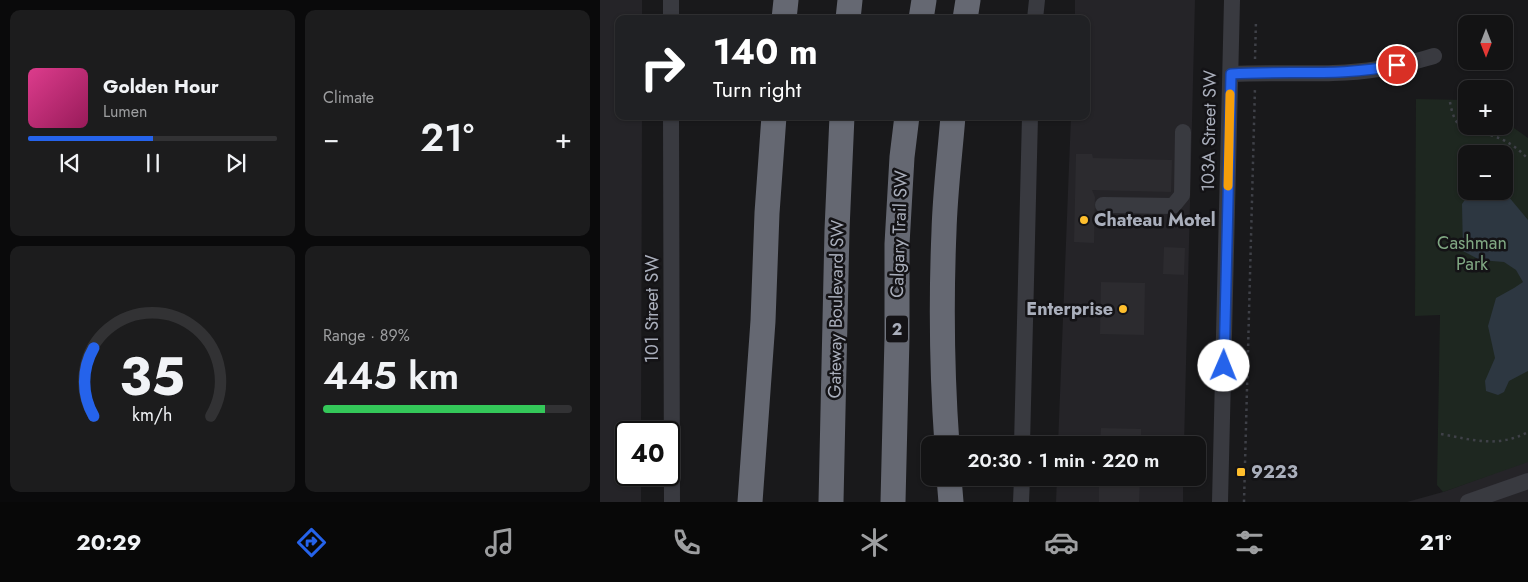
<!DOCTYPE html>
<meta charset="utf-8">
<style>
body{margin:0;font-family:Jost,sans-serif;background:#1c1c1d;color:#f1f3f6;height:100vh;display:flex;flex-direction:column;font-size:19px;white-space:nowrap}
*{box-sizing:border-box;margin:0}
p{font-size:16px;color:#9d9ea0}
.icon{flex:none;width:28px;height:28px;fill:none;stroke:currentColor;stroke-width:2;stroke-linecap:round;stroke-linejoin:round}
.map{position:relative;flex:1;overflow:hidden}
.panel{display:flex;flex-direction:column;gap:10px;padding:10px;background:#0a0a0b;width:600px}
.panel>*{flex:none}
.banner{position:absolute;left:15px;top:15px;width:475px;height:105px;border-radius:10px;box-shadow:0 1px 4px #0004,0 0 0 1px #323234;background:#202124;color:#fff;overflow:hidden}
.needle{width:32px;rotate:180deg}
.buttons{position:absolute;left:858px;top:15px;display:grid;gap:10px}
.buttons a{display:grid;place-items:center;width:55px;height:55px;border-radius:10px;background:#131314;box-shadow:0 1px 4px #0004,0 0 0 1px #323234;font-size:25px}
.speed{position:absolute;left:15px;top:421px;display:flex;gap:10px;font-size:25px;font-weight:700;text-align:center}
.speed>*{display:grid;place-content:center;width:65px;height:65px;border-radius:50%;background:#131314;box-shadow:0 1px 4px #0004,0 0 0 1px #323234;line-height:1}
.speed .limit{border:2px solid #111;border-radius:8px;background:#fff;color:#111}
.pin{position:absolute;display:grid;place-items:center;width:42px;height:42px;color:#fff;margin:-21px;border:2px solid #fff;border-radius:50%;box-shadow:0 1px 5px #0007}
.me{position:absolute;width:55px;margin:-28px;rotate:1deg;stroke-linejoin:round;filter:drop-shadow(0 0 4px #0008)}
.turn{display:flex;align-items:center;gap:18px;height:105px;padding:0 15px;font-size:22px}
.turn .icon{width:65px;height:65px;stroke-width:2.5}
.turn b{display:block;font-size:35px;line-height:42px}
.big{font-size:38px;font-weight:600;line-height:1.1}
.panel .card{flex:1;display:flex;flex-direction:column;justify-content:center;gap:8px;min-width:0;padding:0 18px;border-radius:10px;background:#1c1c1d}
.panel .dial{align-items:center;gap:0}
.dial svg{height:130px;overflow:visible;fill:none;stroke:#323234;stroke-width:7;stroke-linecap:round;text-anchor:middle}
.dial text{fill:#f1f3f6;stroke:none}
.song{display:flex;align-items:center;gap:15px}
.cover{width:60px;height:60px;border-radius:8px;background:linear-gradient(135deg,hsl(330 70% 55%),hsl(330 70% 35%))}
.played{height:5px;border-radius:2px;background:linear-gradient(90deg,#2563eb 50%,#323234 50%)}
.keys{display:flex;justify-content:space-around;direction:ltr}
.heat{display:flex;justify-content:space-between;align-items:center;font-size:28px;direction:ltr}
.charge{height:8px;border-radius:4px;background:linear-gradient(90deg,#34c759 89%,#323234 0)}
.panel .tiles{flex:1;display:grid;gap:10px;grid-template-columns:repeat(2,1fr)}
.trip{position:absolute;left:321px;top:436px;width:285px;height:50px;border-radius:10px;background:#131314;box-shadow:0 1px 4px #0004,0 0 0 1px #323234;font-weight:600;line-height:50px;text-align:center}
.dock{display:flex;height:80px;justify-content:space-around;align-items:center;background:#080808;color:#9d9ea0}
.dock .icon{width:35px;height:35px}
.dock .selected{color:#2563eb}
.dock b{font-size:22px;color:#f1f3f6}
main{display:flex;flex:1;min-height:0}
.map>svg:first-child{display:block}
.built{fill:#252428}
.green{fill:#1e2720;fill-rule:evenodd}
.water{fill:#2d3741}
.building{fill:#2c2b2f}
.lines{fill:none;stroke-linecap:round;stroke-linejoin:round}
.path{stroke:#3f4148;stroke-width:2.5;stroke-dasharray:2.5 4;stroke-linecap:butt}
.minor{stroke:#393a40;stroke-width:16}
.highway{stroke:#656872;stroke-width:25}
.route-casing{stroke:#184099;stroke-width:12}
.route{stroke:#2563eb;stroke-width:9}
.slow{stroke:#f59e0b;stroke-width:9}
.poi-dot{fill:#ffbf2d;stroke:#141316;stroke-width:2}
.labels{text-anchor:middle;stroke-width:5;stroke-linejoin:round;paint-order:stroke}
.shield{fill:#141316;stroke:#7d808a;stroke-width:1}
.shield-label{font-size:16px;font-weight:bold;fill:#aaafbc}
.street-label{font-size:18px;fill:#aaafbc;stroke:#141316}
.poi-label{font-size:18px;font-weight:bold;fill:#aaafbc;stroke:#141316;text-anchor:start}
.park-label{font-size:18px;fill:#80a883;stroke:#141316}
</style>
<main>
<section class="panel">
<div class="tiles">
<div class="card">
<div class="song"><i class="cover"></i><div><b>Golden Hour</b><p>Lumen</p></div></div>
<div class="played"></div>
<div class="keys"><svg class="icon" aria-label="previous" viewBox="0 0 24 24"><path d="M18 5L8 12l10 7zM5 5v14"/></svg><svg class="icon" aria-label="pause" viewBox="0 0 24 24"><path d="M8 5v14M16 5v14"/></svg><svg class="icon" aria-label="next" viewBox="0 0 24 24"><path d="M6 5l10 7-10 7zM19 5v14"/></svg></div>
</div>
<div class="card"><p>Climate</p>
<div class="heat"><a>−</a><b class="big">21°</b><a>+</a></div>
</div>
<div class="card dial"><svg viewBox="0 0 100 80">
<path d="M14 69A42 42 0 1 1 86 69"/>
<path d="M14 69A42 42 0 0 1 14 27" stroke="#2563eb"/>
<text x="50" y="56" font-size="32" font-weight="700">35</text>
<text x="50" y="72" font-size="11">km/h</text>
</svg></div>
<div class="card"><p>Range · 89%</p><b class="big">445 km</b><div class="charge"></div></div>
</div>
</section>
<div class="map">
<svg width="928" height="502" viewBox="0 0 928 502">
<rect width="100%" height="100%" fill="#19191b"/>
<!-- built -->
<g class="built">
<path d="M0,0h42v19h-23v97h23l-1,316h-15v43h15v27h-41z"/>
<path d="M475,0h120l-11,445h-126l13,-329h15v-97h-11z"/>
<path d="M928,461v41h-121l36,-10z"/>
<path d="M457,478h126v24h-127z"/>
</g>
<!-- green -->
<path class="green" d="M816,99l50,1v26h38v-5l24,17v324l-85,30 -6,-7 3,-170 -25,1zM866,154h38v37h-38z"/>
<!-- water -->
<path class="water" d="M871,191h28l9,5 20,24v151l-19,10 -5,11 -6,3 -12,-4 -1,-10 10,-23 -7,-32 8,-28 18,-10 9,-6 -7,-12 -12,-8 -24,-2 -17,-9 -1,-47z"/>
<!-- building -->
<g class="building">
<path d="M476,154h16l1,4 79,2 -1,32 -79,-2 3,7 -1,46 -20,-1z"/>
<path d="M564,247l21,1 -1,27 -21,-1z"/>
<path d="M501,282l44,1 -1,52 -44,-1z"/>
<path d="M501,428l40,1v16h-41z"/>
<path d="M499,478h41l-1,24h-40z"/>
</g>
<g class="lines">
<!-- path -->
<g class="path">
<path d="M655,59l1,-39"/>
<path d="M850,102c6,35 20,25 46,35 12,4 23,12 32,22"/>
<path d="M841,434c32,6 57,14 87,-2"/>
<path d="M644,502l11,-415"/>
</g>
<!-- minor -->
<g class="minor">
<path d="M71,0v19"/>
<path d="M435,19l2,-19"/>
<path d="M631,74c49,-3 98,3 147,-5 19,-2 38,-8 56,-13"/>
<path d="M71,116l1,386"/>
<path d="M503,205l70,1 9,-11 1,-63"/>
<path d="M422,445l8,-329"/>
<path d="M421,502l1,-24"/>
<path d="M620,502l12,-502"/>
<path d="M868,502l60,-21"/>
</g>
<!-- highway -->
<g class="highway">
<path d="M184,19l2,-19"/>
<path d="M248,19l2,-19"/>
<path d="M321,19l3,-19"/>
<path d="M365,19l3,-19"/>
<path d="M347,445c-5,-71 -6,-143 -3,-214 1,-38 6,-77 9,-115"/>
<path d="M349,478l2,24"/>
<path d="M150,502l13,-181 4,-108 7,-97"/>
<path d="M231,502l6,-272 5,-114"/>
<path d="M293,502l4,-165v-93l5,-87 5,-41"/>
</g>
</g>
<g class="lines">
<defs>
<path id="route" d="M624,366l7,-292c55,-4 111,3 166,-9"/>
</defs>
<!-- route casing -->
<use href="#route" class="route-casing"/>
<!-- route -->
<use href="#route" class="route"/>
<!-- slow -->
<path class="slow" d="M628,186l2,-92"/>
</g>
<!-- markers -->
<g class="poi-dot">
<circle cx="484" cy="220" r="5"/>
<circle cx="523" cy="309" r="5"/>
<rect x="636" y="467" width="10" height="10" rx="2.5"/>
</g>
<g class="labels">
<!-- shield labels -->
<rect class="shield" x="286" y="315.5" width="22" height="27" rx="4"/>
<g class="shield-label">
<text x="297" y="335">2</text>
</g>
<!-- street labels -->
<g class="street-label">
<text transform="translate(609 131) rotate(-89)" y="6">103A Street SW</text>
<text transform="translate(299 234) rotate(-88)" y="6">Calgary Trail SW</text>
<text transform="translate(52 309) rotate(-90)" y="6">101 Street SW</text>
<text transform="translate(236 309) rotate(-89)" y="6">Gateway Boulevard SW</text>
</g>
<!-- poi labels -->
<g class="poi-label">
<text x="494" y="226">Chateau Motel</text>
<text x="513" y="315" text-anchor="end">Enterprise</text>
<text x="651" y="478">9223</text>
</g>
<!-- park labels -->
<g class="park-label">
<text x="872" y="249">Cashman<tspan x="872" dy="21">Park</tspan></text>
</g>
</g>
</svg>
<div class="buttons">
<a><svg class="needle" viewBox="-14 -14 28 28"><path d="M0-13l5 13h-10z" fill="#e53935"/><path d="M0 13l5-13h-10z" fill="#9d9ea0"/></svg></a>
<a>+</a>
<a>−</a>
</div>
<div class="speed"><div class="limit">40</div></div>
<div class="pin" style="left:797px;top:65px;background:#d93025"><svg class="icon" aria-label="arrive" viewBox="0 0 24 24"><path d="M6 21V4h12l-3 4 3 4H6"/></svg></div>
<svg class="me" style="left:624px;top:366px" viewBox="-20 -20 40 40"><circle r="19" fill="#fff"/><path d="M0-13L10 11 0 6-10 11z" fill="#2563eb"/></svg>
<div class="trip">20:30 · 1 min · 220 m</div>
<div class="banner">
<div class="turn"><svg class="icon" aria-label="right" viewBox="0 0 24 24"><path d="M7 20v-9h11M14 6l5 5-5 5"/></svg><div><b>140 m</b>Turn right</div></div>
</div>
</div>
</main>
<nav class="dock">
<b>20:29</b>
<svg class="icon selected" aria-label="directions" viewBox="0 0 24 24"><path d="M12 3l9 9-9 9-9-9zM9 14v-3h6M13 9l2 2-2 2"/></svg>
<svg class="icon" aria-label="music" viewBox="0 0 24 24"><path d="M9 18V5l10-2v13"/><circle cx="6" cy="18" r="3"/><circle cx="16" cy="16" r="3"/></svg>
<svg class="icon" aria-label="phone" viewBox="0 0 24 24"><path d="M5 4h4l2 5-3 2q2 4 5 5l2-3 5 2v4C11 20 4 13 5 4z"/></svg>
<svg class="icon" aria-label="climate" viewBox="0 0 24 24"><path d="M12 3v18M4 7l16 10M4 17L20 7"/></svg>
<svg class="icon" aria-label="car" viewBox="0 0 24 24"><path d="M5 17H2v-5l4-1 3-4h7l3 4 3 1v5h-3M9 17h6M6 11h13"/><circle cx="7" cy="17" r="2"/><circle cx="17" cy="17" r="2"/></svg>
<svg class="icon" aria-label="filters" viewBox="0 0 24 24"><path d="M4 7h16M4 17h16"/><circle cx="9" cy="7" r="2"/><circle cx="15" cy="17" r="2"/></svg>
<b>21°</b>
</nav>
